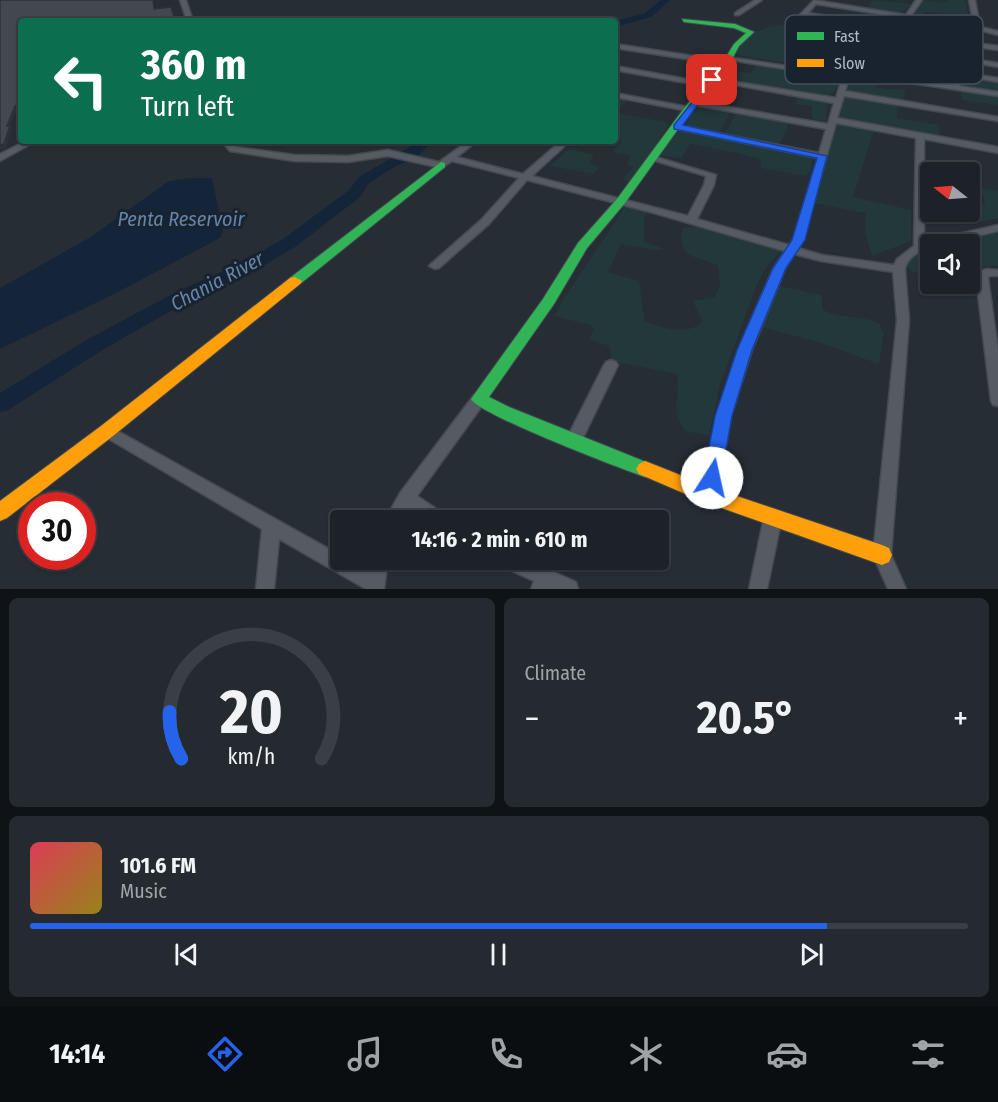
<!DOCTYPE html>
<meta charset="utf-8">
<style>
body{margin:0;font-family:"Fira Sans Condensed",sans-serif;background:#252a30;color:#f1f3f6;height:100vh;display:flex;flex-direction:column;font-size:22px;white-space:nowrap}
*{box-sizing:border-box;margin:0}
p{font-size:20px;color:#a0a4a8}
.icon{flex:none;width:33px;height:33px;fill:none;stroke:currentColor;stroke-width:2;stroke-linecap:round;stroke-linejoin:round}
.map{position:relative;height:589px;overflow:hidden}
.panel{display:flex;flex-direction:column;gap:9px;padding:9px;background:#0f1316;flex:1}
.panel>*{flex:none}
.top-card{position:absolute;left:18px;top:18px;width:600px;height:126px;border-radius:6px;box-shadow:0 2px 4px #0004,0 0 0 2px #3a3f45;background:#0b6e4f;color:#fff;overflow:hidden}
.needle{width:39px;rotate:287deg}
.controls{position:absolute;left:920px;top:162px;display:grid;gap:12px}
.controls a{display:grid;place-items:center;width:60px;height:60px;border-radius:6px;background:#1c2228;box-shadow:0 2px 4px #0004,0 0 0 2px #3a3f45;font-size:30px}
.speed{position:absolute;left:18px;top:492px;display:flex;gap:12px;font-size:30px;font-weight:700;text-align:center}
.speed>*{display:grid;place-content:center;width:78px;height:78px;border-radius:50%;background:#1c2228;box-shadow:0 2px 4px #0004,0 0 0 2px #3a3f45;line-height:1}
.speed .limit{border:9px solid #d22;background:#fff;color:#111}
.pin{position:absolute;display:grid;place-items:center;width:51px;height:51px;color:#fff;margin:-26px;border-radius:12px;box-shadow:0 3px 9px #0006}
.me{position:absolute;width:66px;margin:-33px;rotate:10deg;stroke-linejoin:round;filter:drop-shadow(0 0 4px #0008)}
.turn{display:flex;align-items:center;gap:21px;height:126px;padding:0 24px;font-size:27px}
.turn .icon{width:78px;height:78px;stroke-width:2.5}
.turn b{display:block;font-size:42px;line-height:51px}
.big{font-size:45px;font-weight:700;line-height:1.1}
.panel .card{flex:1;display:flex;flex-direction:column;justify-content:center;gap:9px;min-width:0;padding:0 21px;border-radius:9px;background:#252a30}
.panel .dial{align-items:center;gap:0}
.dial svg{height:156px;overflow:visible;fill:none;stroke:#3a3f45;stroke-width:7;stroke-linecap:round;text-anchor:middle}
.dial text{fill:#f1f3f6;stroke:none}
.song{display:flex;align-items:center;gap:18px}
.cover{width:72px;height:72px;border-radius:9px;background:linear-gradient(135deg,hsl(350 70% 55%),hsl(50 70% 35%))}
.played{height:6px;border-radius:3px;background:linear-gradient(90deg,#2563eb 85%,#3a3f45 85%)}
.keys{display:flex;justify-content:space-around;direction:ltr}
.heat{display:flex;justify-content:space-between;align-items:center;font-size:33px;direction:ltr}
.panel .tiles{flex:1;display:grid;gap:9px;grid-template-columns:1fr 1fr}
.card:last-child{grid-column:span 2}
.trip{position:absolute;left:330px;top:510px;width:339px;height:60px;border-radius:6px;background:#1c2228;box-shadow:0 2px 4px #0004,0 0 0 2px #3a3f45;font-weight:700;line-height:60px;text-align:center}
.tab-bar{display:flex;height:96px;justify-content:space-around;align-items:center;background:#0b0e10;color:#a0a4a8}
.tab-bar .icon{width:42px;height:42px}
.tab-bar .active{color:#2563eb}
.tab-bar b{font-size:27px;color:#f1f3f6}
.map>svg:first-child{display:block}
.green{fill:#23383b}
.water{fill:#152539}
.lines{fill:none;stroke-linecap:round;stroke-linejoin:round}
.river{fill:#152539;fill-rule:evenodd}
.street-casing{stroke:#434951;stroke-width:3}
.fast-casing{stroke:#434951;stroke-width:2}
.slow-casing{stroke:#434951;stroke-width:2}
.street{fill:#565b63;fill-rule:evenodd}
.fast{fill:#30b455;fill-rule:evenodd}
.slow{fill:#ff9f0a;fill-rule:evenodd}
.shaded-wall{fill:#2e3237}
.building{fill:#41484f;stroke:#2e3237;stroke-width:1.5}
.route{fill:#2563eb;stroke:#184099;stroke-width:1.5}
.labels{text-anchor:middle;stroke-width:6;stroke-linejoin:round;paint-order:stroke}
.water-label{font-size:20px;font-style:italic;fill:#6485a9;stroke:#19232f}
.key{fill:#19232f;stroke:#46505d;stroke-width:1.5}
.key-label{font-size:16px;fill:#aeb9c7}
</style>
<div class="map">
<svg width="998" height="589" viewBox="0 0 998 589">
<rect width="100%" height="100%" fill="#262d35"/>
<!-- green -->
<g class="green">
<path d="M872,0l40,4 -13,10 -32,-5z"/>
<path d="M923,0l22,3 4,-3h16l3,14 -44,-2 -3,3 9,4 -19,-3z"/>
<path d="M786,25l24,5 -4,7 33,3 4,2 -3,3 32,8 7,-6 20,3 9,-5 18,3 2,2 -5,6 -17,-4 -11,7 57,15 -2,9 -27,-4 -5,-9 -35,-5h-5l-1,5 -4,2h-37l-4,-6 18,-1 3,-7 -2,-3 -25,-5 -5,2 -1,6 -12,1 -1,7 -70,-11c4,-22 30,-29 49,-30z"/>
<path d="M757,64l84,13 -6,14 -7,5 -104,-16 -6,-4 5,-6 28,3z"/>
<path d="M854,74l25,2 -3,12 29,2 -1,10 -61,-9 3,-9z"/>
<path d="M960,75l38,6v10l-38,-6z"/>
<path d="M959,88l39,6v11l-35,-5z"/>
<path d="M843,94l55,9 -1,15 42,7v12l-104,-19z"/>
<path d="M808,96l19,5 -1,20 -14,-2v-13l-17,-2 4,-7z"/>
<path d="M618,98l11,1 -13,12 5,3 45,8 2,4 -37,57 -8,-4 10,-12 -6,-2 4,-9 -16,-3v-4l7,-9 -7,-3v-35z"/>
<path d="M701,106l29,5 -10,21 -35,-5 6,-12z"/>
<path d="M739,112l49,9 -1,9 -7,14 3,3 23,4 7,7 -3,13 -4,5 -45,-8v-7l-3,-3 -60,-13 -8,-1 -9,15 -21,-4 17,-26 44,5c11,-4 9,-17 18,-22z"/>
<path d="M835,123l39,7 -21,67 58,13v31l-39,15 -7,-23 1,-20 -54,-10z"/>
<path d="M569,149l25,6 -5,8 10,4 -5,7 -44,-8z"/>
<path d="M981,188l17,3v27l-23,5 -8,-11 14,-5 4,-5z"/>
<path d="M627,204l20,7 -3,7v24l21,7 -9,1 -35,-6 -13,28 31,9 6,40c16,7 42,15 57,1l-9,-21 22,-4 5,-12 -2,-19c-22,-12 -40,-4 -36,-38l19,-2 80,25 -16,18 -7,13 -38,103 -11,51 -24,-5c-16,-22 -4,-34 -8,-57l-65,-13 -2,-15 -21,-6 5,-11 -4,-4 -35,-9 7,-15z"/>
<path d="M998,230v36l-29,1v-23h-38z"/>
<path d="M930,245v34l-20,-9 -7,-10z"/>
<path d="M778,286l44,9v14c16,11 41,5 58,15l4,11 -5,29 -61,-22 -61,-16z"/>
</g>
<!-- water -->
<path class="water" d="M191,178h21l11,53 -3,7 -106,56 -114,55v-61l89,-50 80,-57z"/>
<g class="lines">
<!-- river -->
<g class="river">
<path d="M661,0h9l-19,17 -36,10v-6l30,-8z"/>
<path d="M414,141h14l1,4 -12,12 -23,10 -25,16 -9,14 -65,50 -44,26 -59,26 -88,50 -96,61 -8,3v-20l88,-54 90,-48 59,-26 46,-26 65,-48 11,-14 56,-33z"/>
</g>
<defs>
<g id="street">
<path d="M180,0h6l7,21h-6z"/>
<path d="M755,0h7l-23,15h-4v-2z"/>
<path d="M814,0l92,15 10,-15h6l-11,16 63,10 -5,-26h6l5,27 18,4v4l-19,-5 -3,13 22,3v4l-23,-3 -3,12 26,4v4l-28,-5 -5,11 33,5v4l-34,-6 -5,10 39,6v4l-140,-21 -9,3 -4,13 153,26v4l-154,-25 -7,22 161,29v6l-74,-14v103l74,-17v6l-55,13h-13v4c-10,2 -23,10 -25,21l4,51 -18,235 15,34h-18l-15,-34 24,-235 -4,-48 -72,-11 -27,-7 -9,15 -33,81 -21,66 -14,79 -2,5 -6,2 -6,-2 -2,-5 16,-79 21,-66 35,-81 12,-18 -131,-38 -127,-33 -38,44 -50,44 -4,1 -6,-3 2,-2 50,-44 38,-42 -67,-17 -11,7 -53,-12 -40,6 -54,-1 -64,-10 -9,-10h9l6,6 58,8 54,1 40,-6 51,12 29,-21h9l-20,16 66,17 38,-33h9l-38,35 156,40 16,-31 2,-9 -57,-17 1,-2h6l60,18 -2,10 -17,34 92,26 4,-5 25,-82 -141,-29 -4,-2 4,-2 142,28 7,-24 -132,-24 -4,-2 4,-2 134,23 6,-21 -126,-23 4,-2 124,20 6,-20 -112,-18 -2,-1v-2l66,10 14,-27 3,-2 3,2 -13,28 44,7 12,-4 95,14 14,-31 -174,-29v-2zM816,4l158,25 -3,9 -163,-25zM805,16l165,25 -3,10 -169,-28zM836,123l80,15 -2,108 -17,13 -3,6 -72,-10 -24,-7 5,-8z"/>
<path d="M615,44l111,17 3,2 -3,2 -111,-17z"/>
<path d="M615,66l93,17 4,2 -4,2 -93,-17z"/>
<path d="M615,93l73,14 4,2 -4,2 -73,-14z"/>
<path d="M26,141h10l-36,20v-7z"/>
<path d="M987,269l11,1v6h-8l-2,2 10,72v56l-5,-1 -2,-4 -15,-123 7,-8z"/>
<path d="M611,360l5,2 2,3 -36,75 -3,4 -5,2 -5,-2 -3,-4 38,-75 2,-3z"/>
<path d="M479,394l5,1 2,4 -2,4 -67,93 27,18 2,6h-21l-16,-11 -7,11h-17l15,-27 74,-98z"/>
<path d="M107,425l233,130v5h9l19,10 2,-10h18l-4,29h-18l-87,-50 -5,50h-18l6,-60 -160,-94 -3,-4 3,-4z"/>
<path d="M773,509l6,3 3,5 -15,72h-18l15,-72 3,-5z"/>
<path d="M498,560h29l49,22 2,7h-47l3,-8 -33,-15z"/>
</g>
<g id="fast">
<path d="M682,19l53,5 19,8 -15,14 -10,19 -38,46 -66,92 -38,45 -33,56 -65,93 20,10 142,57 3,5 -3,5 -6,3c-26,-9 -165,-62 -174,-78l72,-100 35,-56 39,-44 68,-92 38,-45 11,-18 12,-11 -12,-5 -50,-6z"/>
<path d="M441,162l4,1v4l-145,117h-10l-2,-3 2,-3z"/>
</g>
<g id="slow">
<path d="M295,277l7,4 -2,3 -187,152 -106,82 -7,3v-20l101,-75 189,-148z"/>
<path d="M645,461l68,27 169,57 7,3 3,7 -3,7 -7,3 -180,-64 -63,-27 -3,-5 3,-5z"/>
</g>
</defs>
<!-- street casing -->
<use href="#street" class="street-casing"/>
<!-- fast casing -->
<use href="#fast" class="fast-casing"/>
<!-- slow casing -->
<use href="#slow" class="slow-casing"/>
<!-- street -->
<use href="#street" class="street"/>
<!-- fast -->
<use href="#fast" class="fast"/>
<!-- slow -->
<use href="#slow" class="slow"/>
</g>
<!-- shaded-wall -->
<path class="shaded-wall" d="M21,105v4l-4,1 -7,15 2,4 -6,19 -6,2v-5l7,-19 8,-20z"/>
<!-- building -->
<path class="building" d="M0,0h153l1,9 17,-2 4,14h-154v84l-6,1 -8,20 3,-1 -6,19 -4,1z"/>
<!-- route -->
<path class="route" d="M712,77l4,3 -33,45 144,31 -22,84 -19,28 -34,82 -20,66 -11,62 -2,5 -7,2 -6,-2 -3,-5 12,-62 22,-66 36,-82 19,-28 25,-82 -143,-29v-4z"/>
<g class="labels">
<!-- water labels -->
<g class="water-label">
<text x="181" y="226">Penta Reservoir</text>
<text transform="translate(217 281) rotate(-28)" y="7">Chania River</text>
</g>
</g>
<!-- legend -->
<rect x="785" y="15" width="198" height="69" rx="9" class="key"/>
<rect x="797" y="32" width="27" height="8" fill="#30b455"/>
<rect x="797" y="59" width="27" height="8" fill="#ff9f0a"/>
<g class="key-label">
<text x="834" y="42">Fast</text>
<text x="834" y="69">Slow</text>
</g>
</svg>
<div class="controls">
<a><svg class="needle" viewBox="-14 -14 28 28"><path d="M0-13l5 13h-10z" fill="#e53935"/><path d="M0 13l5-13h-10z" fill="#a0a4a8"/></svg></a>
<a><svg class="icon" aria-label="sound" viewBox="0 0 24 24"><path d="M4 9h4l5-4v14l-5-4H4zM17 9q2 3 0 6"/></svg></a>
</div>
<div class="speed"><div class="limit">30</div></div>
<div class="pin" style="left:712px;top:80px;background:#d93025"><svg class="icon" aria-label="arrive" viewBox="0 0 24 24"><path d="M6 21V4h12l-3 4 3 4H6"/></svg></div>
<svg class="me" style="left:712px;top:478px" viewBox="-20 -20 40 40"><circle r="19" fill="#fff"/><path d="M0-13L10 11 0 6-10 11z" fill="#2563eb"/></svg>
<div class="trip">14:16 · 2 min · 610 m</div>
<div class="top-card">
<div class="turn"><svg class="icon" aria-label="left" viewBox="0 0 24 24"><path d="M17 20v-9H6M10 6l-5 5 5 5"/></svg><div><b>360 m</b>Turn left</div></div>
</div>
</div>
<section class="panel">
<div class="tiles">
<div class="card dial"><svg viewBox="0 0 100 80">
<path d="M14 69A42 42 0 1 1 86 69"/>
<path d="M14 69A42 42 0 0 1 8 45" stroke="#2563eb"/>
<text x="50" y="56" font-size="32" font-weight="700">20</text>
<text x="50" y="72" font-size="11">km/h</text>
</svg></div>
<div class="card"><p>Climate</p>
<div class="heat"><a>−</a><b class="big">20.5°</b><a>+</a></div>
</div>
<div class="card">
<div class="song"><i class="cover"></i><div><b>101.6 FM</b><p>Music</p></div></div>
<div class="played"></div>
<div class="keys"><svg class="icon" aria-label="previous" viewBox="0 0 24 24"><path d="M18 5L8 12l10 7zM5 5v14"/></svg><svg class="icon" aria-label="pause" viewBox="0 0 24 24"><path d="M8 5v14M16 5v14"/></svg><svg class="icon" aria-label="next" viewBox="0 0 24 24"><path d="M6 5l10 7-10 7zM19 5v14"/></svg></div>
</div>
</div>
</section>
<nav class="tab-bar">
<b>14:14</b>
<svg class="icon active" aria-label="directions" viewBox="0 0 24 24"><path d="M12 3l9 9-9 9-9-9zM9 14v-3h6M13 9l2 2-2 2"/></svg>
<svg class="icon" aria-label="music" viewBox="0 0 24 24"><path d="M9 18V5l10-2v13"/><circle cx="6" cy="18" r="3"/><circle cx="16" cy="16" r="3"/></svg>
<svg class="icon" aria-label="phone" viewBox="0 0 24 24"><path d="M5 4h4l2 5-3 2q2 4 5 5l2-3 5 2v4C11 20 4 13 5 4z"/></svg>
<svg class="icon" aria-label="climate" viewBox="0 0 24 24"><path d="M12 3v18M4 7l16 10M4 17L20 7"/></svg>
<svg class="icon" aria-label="car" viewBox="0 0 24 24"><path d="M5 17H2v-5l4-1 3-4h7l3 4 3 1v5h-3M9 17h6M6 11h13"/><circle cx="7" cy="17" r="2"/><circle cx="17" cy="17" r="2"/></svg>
<svg class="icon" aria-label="filters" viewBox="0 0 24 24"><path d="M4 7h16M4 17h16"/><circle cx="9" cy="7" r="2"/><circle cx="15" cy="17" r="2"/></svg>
</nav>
